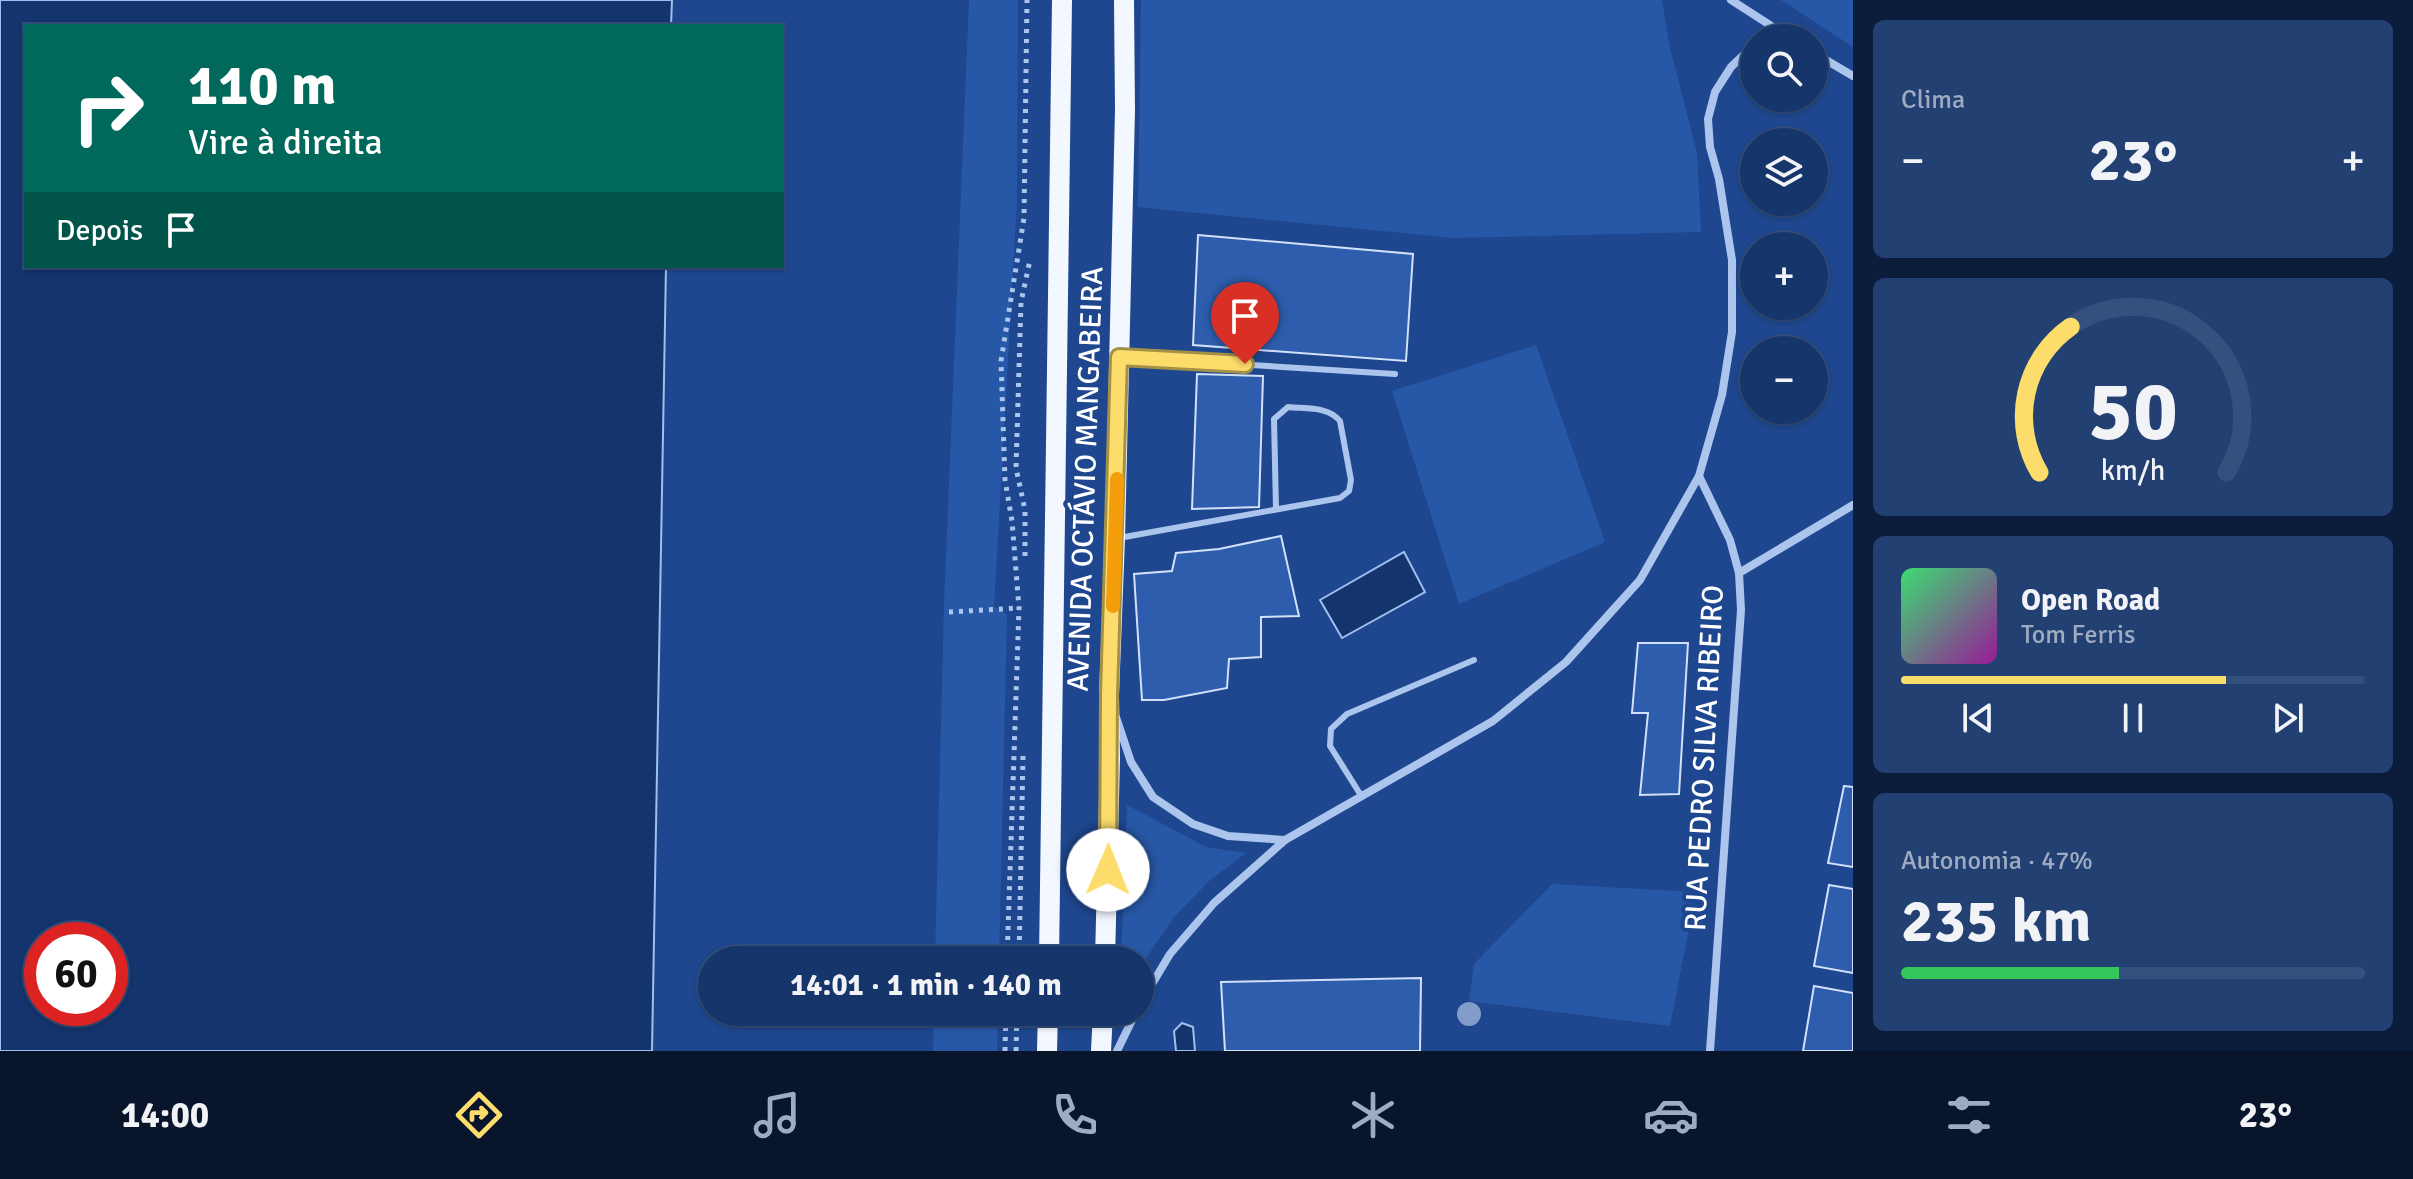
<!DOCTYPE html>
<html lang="pt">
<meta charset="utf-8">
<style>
body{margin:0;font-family:Signika,sans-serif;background:#234073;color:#f1f3f6;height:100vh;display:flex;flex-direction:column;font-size:30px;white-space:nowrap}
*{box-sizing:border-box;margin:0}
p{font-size:26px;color:#9eabc1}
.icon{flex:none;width:44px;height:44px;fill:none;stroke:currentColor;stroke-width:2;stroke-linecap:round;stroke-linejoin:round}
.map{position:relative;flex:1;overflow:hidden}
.details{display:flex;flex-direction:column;gap:20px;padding:20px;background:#0c1d3b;width:560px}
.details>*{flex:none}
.banner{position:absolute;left:24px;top:24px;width:760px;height:244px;border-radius:0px;box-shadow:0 2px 6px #0004,0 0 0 2px #35507e;background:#00695c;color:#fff;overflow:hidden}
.buttons{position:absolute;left:1740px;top:24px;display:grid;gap:16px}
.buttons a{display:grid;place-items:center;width:88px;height:88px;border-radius:50%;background:#16356b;box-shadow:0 2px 6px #0004,0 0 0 2px #35507e;font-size:40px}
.speed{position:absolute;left:24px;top:922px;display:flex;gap:16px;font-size:40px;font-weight:700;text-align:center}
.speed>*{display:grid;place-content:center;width:104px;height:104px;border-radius:50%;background:#16356b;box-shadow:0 2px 6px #0004,0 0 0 2px #35507e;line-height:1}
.speed .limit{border:12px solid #d22;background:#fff;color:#111}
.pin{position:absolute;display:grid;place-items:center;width:68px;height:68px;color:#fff;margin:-82px -34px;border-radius:50% 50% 50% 0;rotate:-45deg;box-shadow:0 0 8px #0007}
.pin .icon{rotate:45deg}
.me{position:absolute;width:88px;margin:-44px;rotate:1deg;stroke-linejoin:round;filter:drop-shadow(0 0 6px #0008)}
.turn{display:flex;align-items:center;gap:28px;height:168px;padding:0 32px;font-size:36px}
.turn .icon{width:104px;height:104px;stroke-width:2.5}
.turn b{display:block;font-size:56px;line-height:68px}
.then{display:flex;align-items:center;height:76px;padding:0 32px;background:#0003;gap:16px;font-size:30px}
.big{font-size:60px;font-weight:700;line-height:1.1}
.details .card{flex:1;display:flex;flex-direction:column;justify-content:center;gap:12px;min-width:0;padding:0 28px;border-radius:12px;background:#234073}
.details .dial{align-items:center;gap:0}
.dial svg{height:208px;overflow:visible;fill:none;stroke:#35507e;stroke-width:7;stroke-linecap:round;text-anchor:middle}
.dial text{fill:#f1f3f6;stroke:none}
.song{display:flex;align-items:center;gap:24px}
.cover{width:96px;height:96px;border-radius:12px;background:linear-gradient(135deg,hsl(140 70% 55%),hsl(300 70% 35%))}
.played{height:8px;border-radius:4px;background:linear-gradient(90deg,#fcdd6c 70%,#35507e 70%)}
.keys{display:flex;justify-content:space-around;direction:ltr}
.heat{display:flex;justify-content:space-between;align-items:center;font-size:44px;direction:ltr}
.charge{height:12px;border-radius:6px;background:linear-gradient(90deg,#34c759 47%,#35507e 0)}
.trip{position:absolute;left:698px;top:946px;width:456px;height:80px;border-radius:40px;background:#16356b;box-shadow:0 2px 6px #0004,0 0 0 2px #35507e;font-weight:700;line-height:80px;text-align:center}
.tab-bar{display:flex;height:128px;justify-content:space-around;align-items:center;background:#09152b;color:#9eabc1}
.tab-bar .icon{width:56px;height:56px}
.tab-bar .selected{color:#fcdd6c}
.tab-bar b{font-size:36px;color:#f1f3f6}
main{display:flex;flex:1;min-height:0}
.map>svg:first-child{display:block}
.green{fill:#2758a7}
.water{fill:#14346d;stroke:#a0bfef;stroke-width:2;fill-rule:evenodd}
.building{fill:#2d5dac;stroke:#d2e1f9;stroke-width:2}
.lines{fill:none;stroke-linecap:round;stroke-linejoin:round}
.path{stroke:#acc5ed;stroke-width:5;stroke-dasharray:4 6;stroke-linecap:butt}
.service{stroke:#acc5ed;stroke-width:6}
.minor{stroke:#acc5ed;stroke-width:8}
.primary{stroke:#f3f7ff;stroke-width:20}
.tree{fill:#819cc9}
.route-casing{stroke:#a49046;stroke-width:20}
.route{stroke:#fcdd6c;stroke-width:14}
.slow{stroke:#f59e0b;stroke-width:14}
.labels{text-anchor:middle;stroke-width:8;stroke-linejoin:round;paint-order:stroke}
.street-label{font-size:30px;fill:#fff;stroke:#1e478f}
</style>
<main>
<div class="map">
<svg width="1853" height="1051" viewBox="0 0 1853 1051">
<rect width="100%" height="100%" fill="#1e478f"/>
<!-- green -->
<g class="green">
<path d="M969,0h49l-1,202 -23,404 13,9 -8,345h-64l9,-355z"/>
<path d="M1141,0h521l7,44 28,109 4,79 -247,6 -316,-31z"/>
<path d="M1781,0h72v47z"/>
<path d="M1536,345l69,197 -146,62 -67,-213z"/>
<path d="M1127,805l79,42 40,6 -37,28 -35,36 -34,50v-7h-19z"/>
<path d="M1552,884l144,8 -26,134 -201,-25 5,-37z"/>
<path d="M934,1012h64l-1,39h-64z"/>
</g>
<!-- water -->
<g class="water">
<path d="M0,0h672l-1,26h-645v240h640l-14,785h-652zM42,940h68v68h-68z"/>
<path d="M1404,552l21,40 -83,46 -22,-38z"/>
<path d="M1182,1023l11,4 2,24h-19l-2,-20z"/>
</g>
<!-- building -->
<g class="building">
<path d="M1198,235l215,19 -7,107 -213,-16z"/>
<path d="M1197,374l66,2 -4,131 -67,2z"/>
<path d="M1281,536l18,80 -38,1v40l-32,2 -2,29 -63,12h-22l-8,-126 38,-3 4,-18 43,-4z"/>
<path d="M1638,643h50l-9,151 -39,1 8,-82h-16z"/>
<path d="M1844,786l9,1v80l-25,-4z"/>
<path d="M1829,885l24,4v84l-39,-7z"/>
<path d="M1421,978l-1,73h-195l-4,-69z"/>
<path d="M1814,986l39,7v58h-50z"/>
</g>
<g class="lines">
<!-- path -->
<g class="path">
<path d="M1025,556v-46l-9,-42 5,-166 9,-42"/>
<path d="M949,612l70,-4"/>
<path d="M962,953l45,-3"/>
<path d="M1007,960l12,-352 -7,-87 -7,-41 -4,-119 23,-143 3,-218"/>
<path d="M1019,960l4,-206"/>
<path d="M1005,1051l1,-39"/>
<path d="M1016,1051l1,-39"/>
</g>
<!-- service -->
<g class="service">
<path d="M1123,357l272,17"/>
<path d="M1119,538l221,-40 9,-7 2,-11 -11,-59c-12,-15 -34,-12 -52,-14l-14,12 2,90"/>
<path d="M1362,797l-32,-51 1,-17 16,-15 127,-54"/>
</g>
<!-- minor -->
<g class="minor">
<path d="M1731,0l59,38"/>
<path d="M1762,38l12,-10"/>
<path d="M1814,53l39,23"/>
<path d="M1699,476l31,64 9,33 2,37 -31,441"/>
<path d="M1739,573l114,-68"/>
<path d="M1116,717l15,45 22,35 40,27 35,12 57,4"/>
<path d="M1140,1004l30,-50 44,-51 71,-63 208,-119 73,-59 74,-82 59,-104 23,-81 10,-63v-72l-13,-81 -9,-32 -2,-28 7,-27 16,-25 23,-22"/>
<path d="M1117,1051l19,-39"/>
</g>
<!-- primary -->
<g class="primary">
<path d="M1049,960l13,-960"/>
<path d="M1105,960l5,-202 -1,-63 6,-157 10,-428 -1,-110"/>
<path d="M1047,1051l1,-39"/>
<path d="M1101,1051l2,-39"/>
</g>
</g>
<!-- trees -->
<circle class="tree" cx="1469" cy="1014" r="12"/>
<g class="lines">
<defs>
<path id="route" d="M1108,870l1,-175 10,-338 126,7"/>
</defs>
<!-- route casing -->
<use href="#route" class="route-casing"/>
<!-- route -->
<use href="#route" class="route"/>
<!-- slow -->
<path class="slow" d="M1113,606l4,-127"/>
</g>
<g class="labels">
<!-- street labels -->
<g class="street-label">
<text transform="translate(1085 479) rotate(-88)" y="10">AVENIDA OCTÁVIO MANGABEIRA</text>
<text transform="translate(1704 758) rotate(-87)" y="10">RUA PEDRO SILVA RIBEIRO</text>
</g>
</g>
</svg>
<div class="buttons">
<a><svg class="icon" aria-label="search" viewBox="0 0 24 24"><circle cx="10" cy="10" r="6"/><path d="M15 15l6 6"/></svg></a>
<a><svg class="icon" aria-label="layers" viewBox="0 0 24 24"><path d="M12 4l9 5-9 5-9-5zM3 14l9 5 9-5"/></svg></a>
<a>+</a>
<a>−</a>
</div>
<div class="speed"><div class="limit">60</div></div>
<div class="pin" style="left:1245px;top:364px;background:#d93025"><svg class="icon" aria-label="arrive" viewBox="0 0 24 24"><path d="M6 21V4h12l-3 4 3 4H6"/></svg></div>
<svg class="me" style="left:1108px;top:870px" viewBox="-20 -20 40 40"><circle r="19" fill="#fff"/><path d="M0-13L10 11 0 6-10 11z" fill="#fcdd6c"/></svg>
<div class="trip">14:01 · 1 min · 140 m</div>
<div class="banner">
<div class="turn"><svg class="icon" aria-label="right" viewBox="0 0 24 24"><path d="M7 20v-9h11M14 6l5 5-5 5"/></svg><div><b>110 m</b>Vire à direita</div></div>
<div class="then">Depois<svg class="icon" aria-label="arrive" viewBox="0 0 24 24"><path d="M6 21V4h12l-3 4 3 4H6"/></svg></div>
</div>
</div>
<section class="details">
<div class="card"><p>Clima</p>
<div class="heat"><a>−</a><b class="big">23°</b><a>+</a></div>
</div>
<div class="card dial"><svg viewBox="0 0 100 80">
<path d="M14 69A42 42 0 1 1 86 69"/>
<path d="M14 69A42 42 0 0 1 26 13" stroke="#fcdd6c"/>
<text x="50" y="56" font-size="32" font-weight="700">50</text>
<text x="50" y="72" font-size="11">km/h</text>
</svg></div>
<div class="card">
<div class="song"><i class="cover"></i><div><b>Open Road</b><p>Tom Ferris</p></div></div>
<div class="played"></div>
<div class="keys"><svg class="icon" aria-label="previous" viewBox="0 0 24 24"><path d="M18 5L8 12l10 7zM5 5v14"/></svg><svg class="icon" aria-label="pause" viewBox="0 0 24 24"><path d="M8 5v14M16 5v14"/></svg><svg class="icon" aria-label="next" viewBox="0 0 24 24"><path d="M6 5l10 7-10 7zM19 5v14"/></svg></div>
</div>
<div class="card"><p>Autonomia · 47%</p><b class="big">235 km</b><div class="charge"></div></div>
</section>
</main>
<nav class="tab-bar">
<b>14:00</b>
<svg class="icon selected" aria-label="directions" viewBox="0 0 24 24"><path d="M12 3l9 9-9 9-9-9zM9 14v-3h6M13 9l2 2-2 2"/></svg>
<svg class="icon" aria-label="music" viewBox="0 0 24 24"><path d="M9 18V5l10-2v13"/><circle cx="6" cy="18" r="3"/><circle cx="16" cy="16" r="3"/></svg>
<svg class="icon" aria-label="phone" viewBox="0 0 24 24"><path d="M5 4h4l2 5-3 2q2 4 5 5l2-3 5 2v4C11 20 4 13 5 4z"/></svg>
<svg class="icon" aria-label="climate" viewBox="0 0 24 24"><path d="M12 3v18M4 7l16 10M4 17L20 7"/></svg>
<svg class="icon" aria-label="car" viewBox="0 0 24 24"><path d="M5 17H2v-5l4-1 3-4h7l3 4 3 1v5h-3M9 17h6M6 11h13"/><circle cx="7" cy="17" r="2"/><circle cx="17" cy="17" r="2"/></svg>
<svg class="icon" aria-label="filters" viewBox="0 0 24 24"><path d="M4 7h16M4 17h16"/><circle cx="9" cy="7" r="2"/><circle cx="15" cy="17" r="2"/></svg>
<b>23°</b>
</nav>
